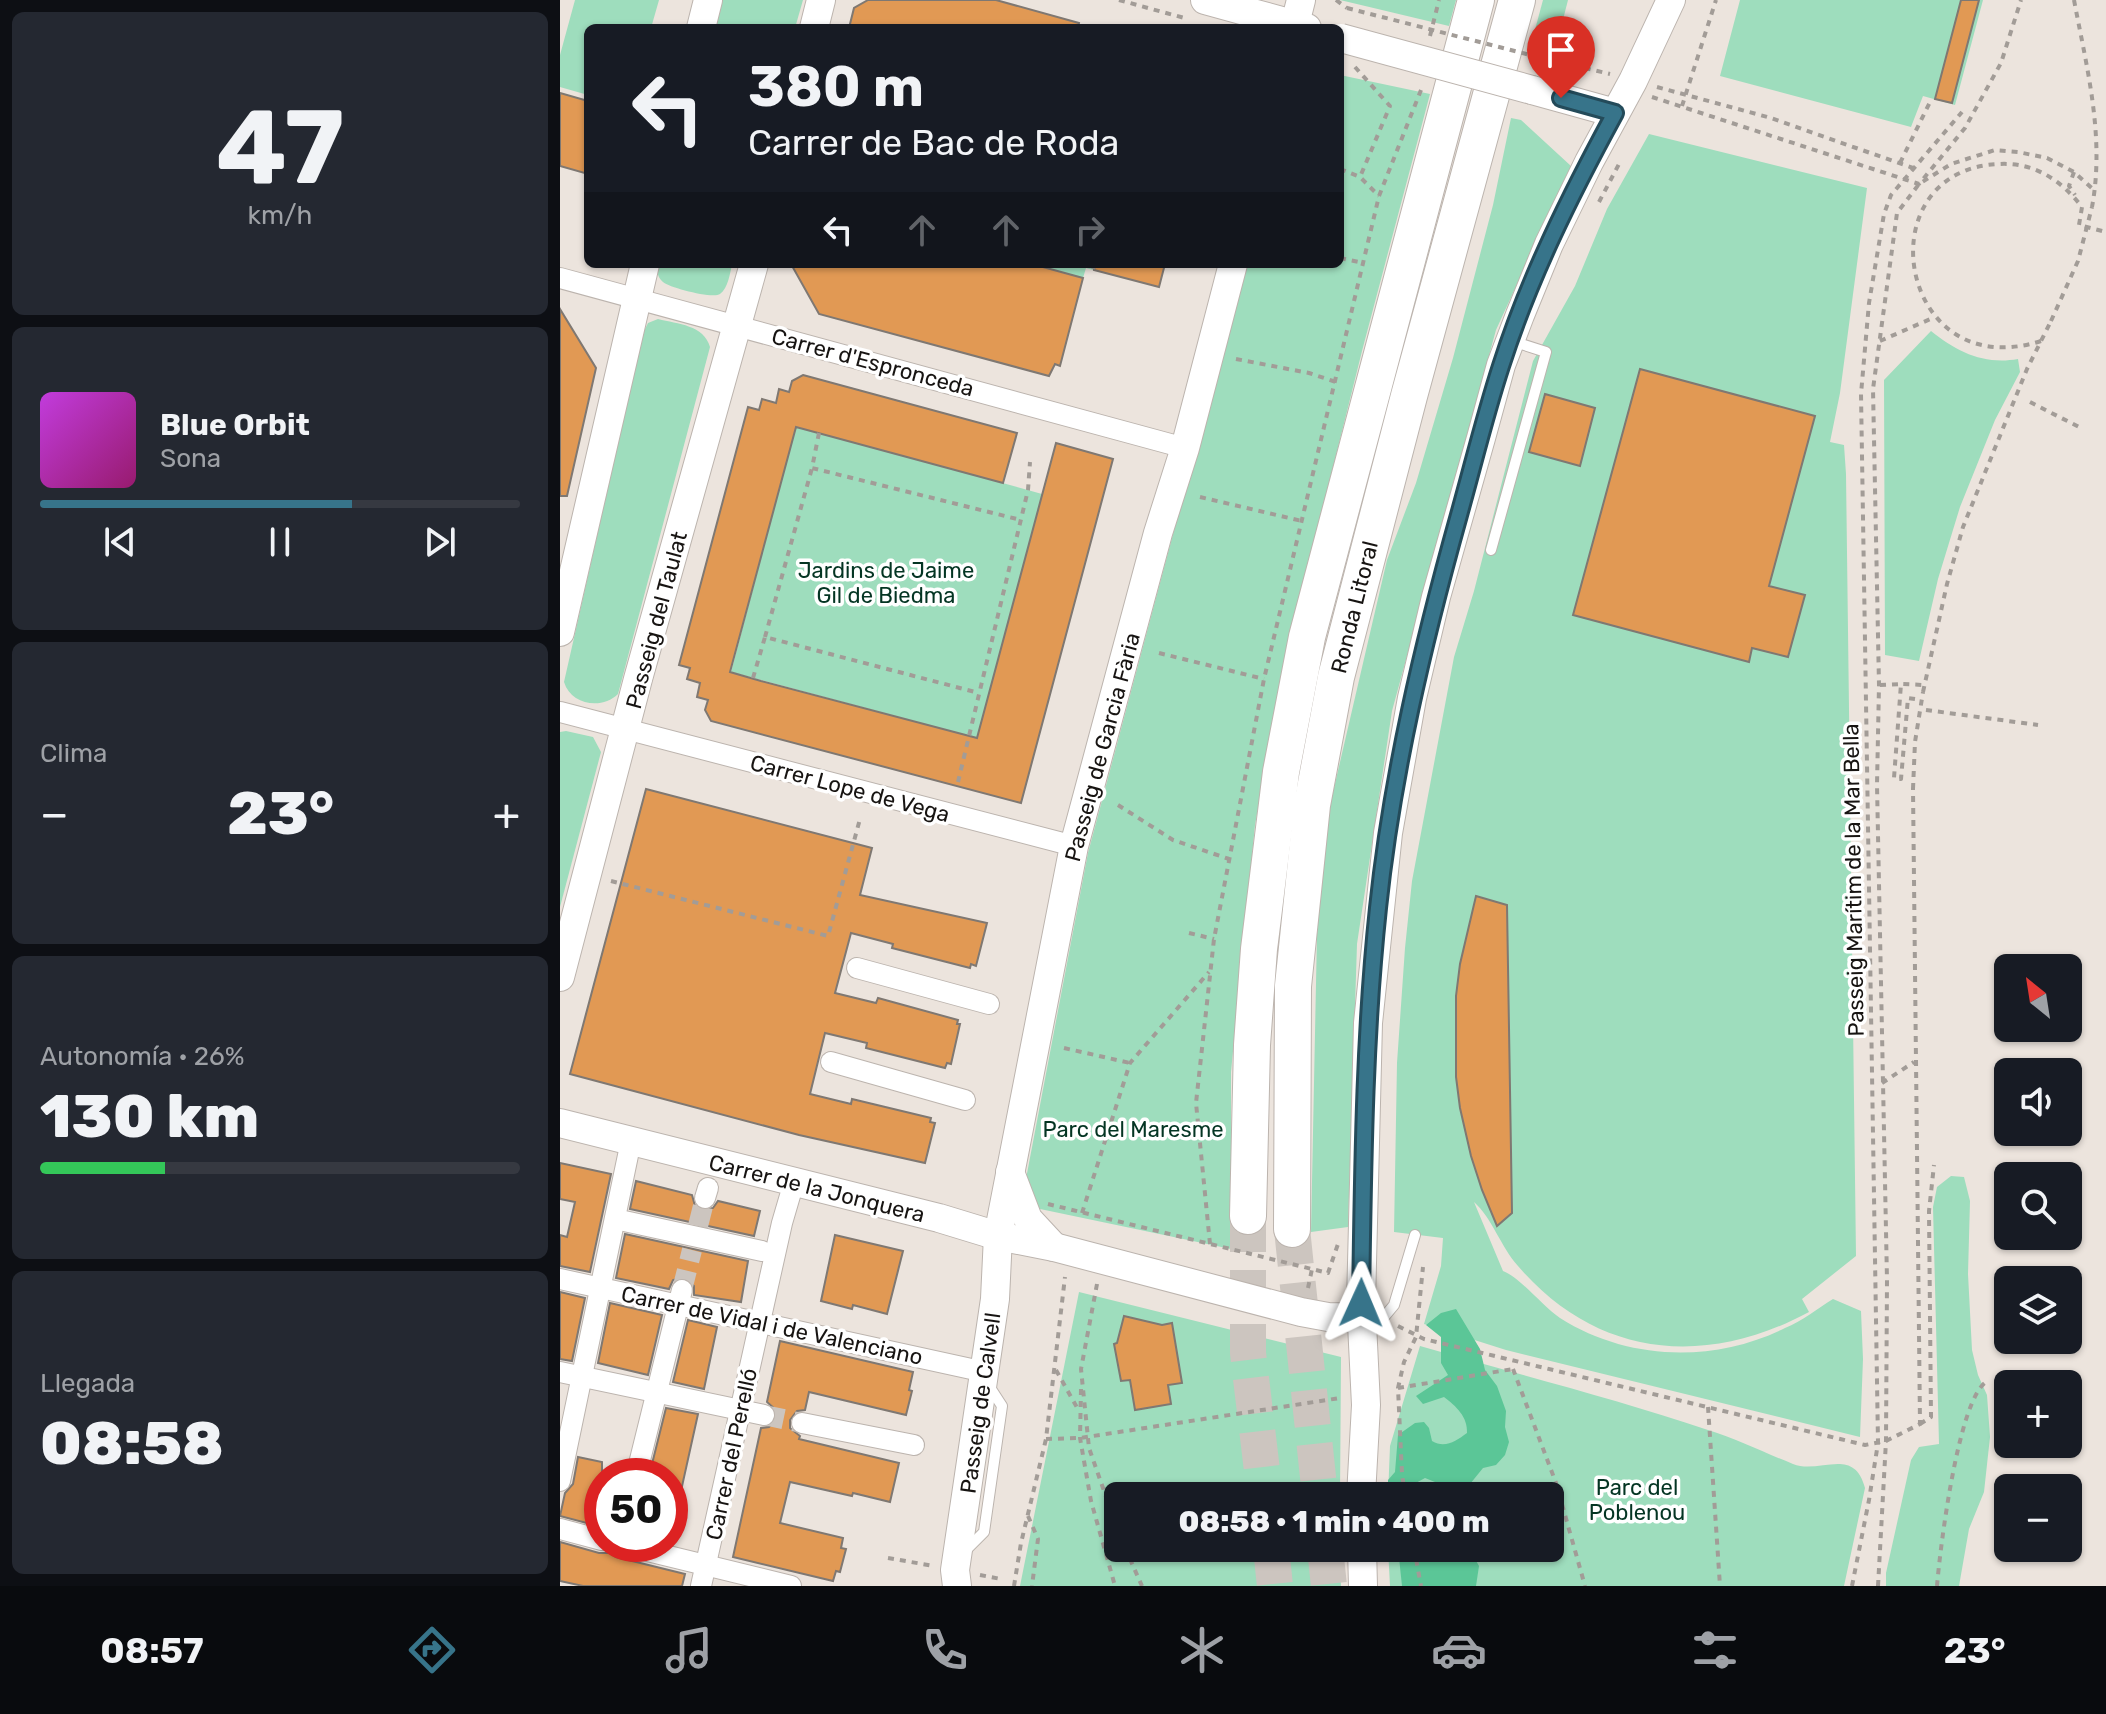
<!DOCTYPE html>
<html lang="es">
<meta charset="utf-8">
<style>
body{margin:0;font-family:Rubik,sans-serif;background:#242831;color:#f1f3f6;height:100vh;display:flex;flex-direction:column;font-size:30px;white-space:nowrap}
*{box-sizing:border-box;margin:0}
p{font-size:26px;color:#9ea1a6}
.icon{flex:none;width:44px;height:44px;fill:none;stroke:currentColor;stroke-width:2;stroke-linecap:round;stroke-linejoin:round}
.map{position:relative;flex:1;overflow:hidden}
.panel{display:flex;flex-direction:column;gap:12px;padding:12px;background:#0d0f14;width:560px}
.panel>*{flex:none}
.banner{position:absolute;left:24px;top:24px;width:760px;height:244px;border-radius:12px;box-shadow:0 2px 6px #0004;background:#171b24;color:#f1f3f6;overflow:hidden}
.needle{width:52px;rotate:330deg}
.buttons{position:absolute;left:1434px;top:954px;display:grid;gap:16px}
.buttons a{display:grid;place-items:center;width:88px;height:88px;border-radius:12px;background:#171b24;box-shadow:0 2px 6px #0004;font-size:40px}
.speed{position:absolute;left:24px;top:1458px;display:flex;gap:16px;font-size:40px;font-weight:700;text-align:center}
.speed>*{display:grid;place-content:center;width:104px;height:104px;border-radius:50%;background:#171b24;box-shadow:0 2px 6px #0004;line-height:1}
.speed .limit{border:12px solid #d22;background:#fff;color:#111}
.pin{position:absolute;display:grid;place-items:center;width:68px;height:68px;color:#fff;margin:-82px -34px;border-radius:50% 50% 50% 0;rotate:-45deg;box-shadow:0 0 8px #0007}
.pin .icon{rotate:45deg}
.me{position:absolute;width:88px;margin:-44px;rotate:1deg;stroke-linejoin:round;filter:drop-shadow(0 0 6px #0008)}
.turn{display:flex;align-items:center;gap:28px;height:168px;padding:0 32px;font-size:36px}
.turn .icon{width:104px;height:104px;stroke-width:2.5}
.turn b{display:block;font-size:56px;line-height:68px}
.lanes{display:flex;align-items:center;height:76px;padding:0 32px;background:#0003;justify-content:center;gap:40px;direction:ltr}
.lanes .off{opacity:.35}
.big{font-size:60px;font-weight:800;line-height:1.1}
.panel .widget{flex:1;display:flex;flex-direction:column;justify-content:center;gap:12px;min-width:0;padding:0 28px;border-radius:12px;background:#242831}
.panel .dial{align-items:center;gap:0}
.dial b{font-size:104px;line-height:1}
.song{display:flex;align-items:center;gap:24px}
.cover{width:96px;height:96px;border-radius:12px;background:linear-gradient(135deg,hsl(290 70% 55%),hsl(320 70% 35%))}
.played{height:8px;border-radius:4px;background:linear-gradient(90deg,#37748a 65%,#363941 65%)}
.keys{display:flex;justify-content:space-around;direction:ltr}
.heat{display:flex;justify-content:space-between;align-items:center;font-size:44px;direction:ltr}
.charge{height:12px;border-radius:6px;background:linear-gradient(90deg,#34c759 26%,#363941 0)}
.trip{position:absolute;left:544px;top:1482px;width:460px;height:80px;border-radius:12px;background:#171b24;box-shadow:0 2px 6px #0004;font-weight:800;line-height:80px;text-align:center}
.tab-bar{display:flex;height:128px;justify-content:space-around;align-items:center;background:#090b0e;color:#9ea1a6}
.tab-bar .icon{width:56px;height:56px}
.tab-bar .selected{color:#37748a}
.tab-bar b{font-size:36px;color:#f1f3f6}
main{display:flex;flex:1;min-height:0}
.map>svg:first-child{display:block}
.green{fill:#9eddbd}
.forest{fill:#5bc697}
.building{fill:#e19954;stroke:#7f7872;stroke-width:2}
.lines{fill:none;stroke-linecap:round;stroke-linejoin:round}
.street-tunnel{stroke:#ccc5bf;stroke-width:20;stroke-dasharray:20 10;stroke-linecap:butt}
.highway-tunnel{stroke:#ccc5bf;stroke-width:36;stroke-dasharray:36 18;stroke-linecap:butt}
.lane-casing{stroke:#bcb4ae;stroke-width:12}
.street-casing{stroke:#bcb4ae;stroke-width:22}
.secondary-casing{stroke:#bcb4ae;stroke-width:30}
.highway-casing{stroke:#bcb4ae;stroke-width:38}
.path{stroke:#a29c97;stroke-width:4;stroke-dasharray:6 6;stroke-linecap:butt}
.lane{stroke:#fff;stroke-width:10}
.street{stroke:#fff;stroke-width:20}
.secondary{stroke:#fff;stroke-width:28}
.highway{stroke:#fff;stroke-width:36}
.secondary-bridge-casing{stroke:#bcb4ae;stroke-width:30;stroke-linecap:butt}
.path-bridge{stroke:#a29c97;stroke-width:4;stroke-dasharray:6 6;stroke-linecap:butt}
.secondary-bridge{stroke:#fff;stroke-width:28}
.route-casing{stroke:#244b5a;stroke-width:20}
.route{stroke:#37748a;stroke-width:14}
.labels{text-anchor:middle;stroke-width:7;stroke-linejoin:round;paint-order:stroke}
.street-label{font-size:22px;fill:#171412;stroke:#fff}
.park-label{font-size:22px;fill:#043523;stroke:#fff}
</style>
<main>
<section class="panel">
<div class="widget dial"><b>47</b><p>km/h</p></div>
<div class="widget">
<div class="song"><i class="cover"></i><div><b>Blue Orbit</b><p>Sona</p></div></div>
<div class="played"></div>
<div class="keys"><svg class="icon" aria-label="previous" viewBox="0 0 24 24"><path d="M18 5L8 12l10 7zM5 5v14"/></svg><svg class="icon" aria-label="pause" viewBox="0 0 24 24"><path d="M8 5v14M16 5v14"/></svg><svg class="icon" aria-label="next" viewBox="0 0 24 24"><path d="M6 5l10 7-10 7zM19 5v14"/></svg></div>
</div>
<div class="widget"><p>Clima</p>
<div class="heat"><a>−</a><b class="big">23°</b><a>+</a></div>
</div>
<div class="widget"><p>Autonomía · 26%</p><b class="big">130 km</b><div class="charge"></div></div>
<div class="widget"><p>Llegada</p><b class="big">08:58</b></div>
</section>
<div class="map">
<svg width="1546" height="1586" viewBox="0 0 1546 1586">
<rect width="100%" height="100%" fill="#ece4dd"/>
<!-- green -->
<g class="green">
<path d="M15,0h84l-8,28h-63v67l-28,-8v-32z"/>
<path d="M158,0h85l-8,28h-84z"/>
<path d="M780,0h116l-7,26z"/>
<path d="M983,0h25l-14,55 -24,-7z"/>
<path d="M1180,0h243l-28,105 -32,-9 -12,31 -191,-51z"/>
<path d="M780,75l90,19 -68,257 -78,313 -29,161 -24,247v177l-210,-44 67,-352 157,-589h95z"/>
<path d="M951,118l10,2 50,46 -75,164 -104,381 -35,233 -9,283 -37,5 6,-298 10,-116 60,-258 29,-77 37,-125 40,-153z"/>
<path d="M1089,134l218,54 -27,205 -10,49 14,3 2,29 10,782 -54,43 7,13c-104,56 -212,46 -291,-46 -17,-19 -26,-48 -44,-64l29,69c18,7 39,35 57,47 68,43 154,45 225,10 17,-7 32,-19 48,-29l28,12 2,48 -3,78 -354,-87 -82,-26 17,-58 2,-28 -49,-6 3,-169 8,-115 7,-67 42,-224 20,-66 59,-230 42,-75 32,-77z"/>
<path d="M98,264h74c-2,10 -4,24 -12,30 -7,5 -50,-6 -57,-12 -6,-5 -6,-11 -5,-18z"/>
<path d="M472,264h72l-3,8 -15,-4 -3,10z"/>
<path d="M98,319c20,5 46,6 52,28l-92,347c-16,16 -47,11 -54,-12l79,-349 5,-10z"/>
<path d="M1371,331c26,21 53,34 87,28l2,13 -25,48 -35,87 -22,72 -19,82 -34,-6 -1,-275z"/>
<path d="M236,426l246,68 -65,244 -246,-66z"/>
<path d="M6,731l27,6 8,15 -41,155v-175z"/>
<path d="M1391,1176l13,1 6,24 -2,73 4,76 6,25 9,20 3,42 -6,55 -15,37 -10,57h-73v-13l25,-113 8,-13 20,-3 -6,-237 4,-20z"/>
<path d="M519,1292l262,65 -1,139h-222v52h221l2,38h-321z"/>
<path d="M860,1346c96,28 193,52 288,84 29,9 57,23 85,34 26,11 61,-19 72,24l-21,98h-454l-2,-38h162v-52h-162l2,-50z"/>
</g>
<!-- forest -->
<g class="forest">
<path d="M896,1309l24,40 5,21 12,16 9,25 -1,16 4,15 -4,13 -9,10 -13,3 -13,16 -25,2 -20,-8 -11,6 -5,12h-21v-16l7,-8 3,-37 17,-12 9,-1 5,6 3,13c13,8 24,0 35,-8 1,-16 -11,-27 -23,-36l-21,7 -7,-8 32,-21 -7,-12v-26l-15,-12 15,-12z"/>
<path d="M838,1548h71l10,18 -3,20h-74z"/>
</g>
<!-- building -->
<g class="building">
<path d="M308,0h128l83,23 -1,5h-229l5,-20z"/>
<path d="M1401,0h18l-27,103 -17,-4z"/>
<path d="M0,93l28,8v73l-28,-8z"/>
<path d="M231,264h241l51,14 -23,88 -5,-2 -6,12 -230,-62z"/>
<path d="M535,264h70l-6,23 -65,-17z"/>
<path d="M0,309l36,59 -29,128h-7z"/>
<path d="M1080,369l175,47 -46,170 36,9 -17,62 -36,-9 -3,14 -176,-47z"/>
<path d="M243,375l214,58 -14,50 -207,-56 -66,245 31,9 216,57 79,-295 57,16 -92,344 -310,-82 -6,-11 3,-10 -11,-3 3,-14 -13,-4 3,-11 -11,-3 69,-258 11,3 3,-11 14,4 3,-14 10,3 3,-11z"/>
<path d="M985,394l50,14 -15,58 -51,-14z"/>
<path d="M86,789l226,59 -12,47 127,28 -11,43 -5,-2 -1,4 -78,-20 1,-4 -42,-11 -16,60 41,10 2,-5 80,22 -1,4h3l-9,40 -4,-1 -2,5 -79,-20 1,-5 -42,-10 -15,61 41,10 1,-5 79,19 -1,4 5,1 -10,40 -126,-28 -229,-61z"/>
<path d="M916,896l31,9 5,308 -15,13 -15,-36 -11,-34 -11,-48 -4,-31v-81l4,-32z"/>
<path d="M0,1163l51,11 -21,98 -30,-6v-31l7,2 8,-35 -15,-3z"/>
<path d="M76,1181l56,14 3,11 7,5 11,-3 5,-7 42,10 -6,25 -124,-27z"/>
<path d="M65,1234l123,27 -7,41 -47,-7v-9l-10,-9 -11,3 -4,9 -53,-11z"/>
<path d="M275,1235l68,16 -16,63 -34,-9 -1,4 -31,-8z"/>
<path d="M0,1292l25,6 -13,63 -12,-2z"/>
<path d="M50,1303l52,12 -14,60 -50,-12z"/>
<path d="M564,1316l38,9 10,-2 10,60 -14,2 3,19 -36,6 -5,-30 -9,1 -7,-37 3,-1z"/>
<path d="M128,1320l29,7 -13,62 -31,-7z"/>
<path d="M220,1341l133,31 -4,18 3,1 -6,24 -97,-23 -4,18 -8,1 -7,9v8l10,8 -1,3 100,24 -9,39 -37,-9 -1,3 -62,-14 -10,41 63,15 -2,10 5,1 -6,23 -4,-1 -3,10 -100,-24 28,-129 8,-1 7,-9v-8l-9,-8z"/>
<path d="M106,1408l32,6 -21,95 -7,-1v-32h-21z"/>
<path d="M18,1457l24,5v65l-42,-11 5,-23 8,-9z"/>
<path d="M0,1542l39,11h10l7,4 69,17 -3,12h-99l-23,-5z"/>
</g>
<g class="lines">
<!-- street-tunnel -->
<g class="street-tunnel">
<path d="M138,1226l7,-28"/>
<path d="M122,1290l10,-40"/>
<path d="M204,1415l38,8"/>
</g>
<!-- highway-tunnel -->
<g class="highway-tunnel">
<path d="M688,1216v137l17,143"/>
<path d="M732,1229l28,267"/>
<path d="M711,1548l4,38"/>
<path d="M765,1548l4,38"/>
</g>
<defs>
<g id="lane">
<path d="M931,550l55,-198 -34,-11"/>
<path d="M804,1318l20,-1 10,-12 21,-70"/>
<path d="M404,1552l20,-20 18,-126 -13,-20"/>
</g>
<g id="street">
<path d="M0,278l625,170"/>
<path d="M0,712l514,134"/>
<path d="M297,968l132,36"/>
<path d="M271,1062l134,38"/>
<path d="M145,1198l3,-10"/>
<path d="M55,1219l147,32"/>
<path d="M0,1279l425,93"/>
<path d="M0,1372l204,43"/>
<path d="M242,1423l112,22"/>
<path d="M76,1476l46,-186"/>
<path d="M0,1481l71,-340"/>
<path d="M0,1529l42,11"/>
<path d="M59,1544l172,42"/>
<path d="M141,1586l81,-363 12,-41"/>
</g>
<g id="secondary">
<path d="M645,0l102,28"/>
<path d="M141,28l7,-28"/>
<path d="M254,28l7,-28"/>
<path d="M734,28l7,-28"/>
<path d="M972,90l83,23"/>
<path d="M0,632l85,-368"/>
<path d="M0,977l78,-298 116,-415"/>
<path d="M0,1123l379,95 59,18 56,11 247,65 27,5 34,1"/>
<path d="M450,1172l18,47 26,28"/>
<path d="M801,1496l5,-91 -5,-102 7,-280 20,-190 24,-135 24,-101 45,-159 20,-73 19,-50 29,-71 40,-82 44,-81 38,-81"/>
<path d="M802,1548l1,38"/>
<path d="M397,1586l-2,-16 40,-271 3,-63 76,-390 84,-313 27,-85 48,-184"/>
</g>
<g id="highway">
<path d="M688,1216l4,-171 7,-96 22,-177 26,-135 169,-637"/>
<path d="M732,1229l1,-243 19,-181 24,-128 73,-281 108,-396"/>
</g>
</defs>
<!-- lane casing -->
<use href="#lane" class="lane-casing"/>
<!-- street casing -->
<use href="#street" class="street-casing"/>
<!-- secondary casing -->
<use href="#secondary" class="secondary-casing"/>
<!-- highway casing -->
<use href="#highway" class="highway-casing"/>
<!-- path -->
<g class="path">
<path d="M559,0l69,19"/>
<path d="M776,0l11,8"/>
<path d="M1514,0c13,69 31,137 18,207"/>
<path d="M870,36l9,-36"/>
<path d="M978,57l72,17"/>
<path d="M795,67l35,39 -30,71"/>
<path d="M1097,87l114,31 142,50"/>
<path d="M1092,97l267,87 46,-56 36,-65 20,-63"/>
<path d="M1122,106l34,-106"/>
<path d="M1340,163l30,-61"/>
<path d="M780,169l20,8 19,19"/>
<path d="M1514,172l-5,14 6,9"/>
<path d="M1039,202l20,-38"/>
<path d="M780,258l24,5"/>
<path d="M533,269l1,-5"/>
<path d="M1320,341l55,-24"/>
<path d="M1481,341c-144,46 -178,-172 -42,-177 35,-2 62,16 83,43l-3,18 27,7"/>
<path d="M676,359l73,14 27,9"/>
<path d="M1470,402l49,25"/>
<path d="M259,433l-7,35 209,52"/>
<path d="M640,497l102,24"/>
<path d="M205,637l47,-169"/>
<path d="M599,653l105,26"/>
<path d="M193,678l12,-41 214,56"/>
<path d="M1320,685l21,-1"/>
<path d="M1363,692l24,-108 16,-57 64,-158 24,-48"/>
<path d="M1355,699l-7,-1 -7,81 -7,-1 7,-94 23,1"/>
<path d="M1366,710l112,15"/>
<path d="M398,782l70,-292 2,-28"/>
<path d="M558,805l55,35 56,19"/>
<path d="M51,881l217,55 32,-117"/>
<path d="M629,933l25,6"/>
<path d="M504,1048l66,15"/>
<path d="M1322,1083l32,-21"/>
<path d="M488,1204l280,69 10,-29"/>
<path d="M522,1213l48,-150 79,-91"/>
<path d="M650,1244l-14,-141 18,-164 50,-260 115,-483 42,-106"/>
<path d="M537,1284l-16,85 8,79 29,83"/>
<path d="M748,1288l4,-19"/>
<path d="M838,1326l26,13 441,106 21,-4 34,-17 -7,-635"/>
<path d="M953,1369l43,114 29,103"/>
<path d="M496,1370l23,41"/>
<path d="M838,1388l115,-19 1,-2"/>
<path d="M521,1389l-1,49 11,63 24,85"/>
<path d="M1148,1407l12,179"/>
<path d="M1360,1424l11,-7 -2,-206 5,-46"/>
<path d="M486,1439l34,-1 260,-40"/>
<path d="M845,1496l-3,-22 -4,-86 6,-26 12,-25 7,-70"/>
<path d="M468,1516l10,23 -6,47"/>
<path d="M565,1548l17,38"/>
<path d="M854,1548l7,38"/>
<path d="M328,1558l46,8"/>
<path d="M420,1575l21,4"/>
<path d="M454,1586l7,-43 25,-104 19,-162"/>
<path d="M1292,1586l17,-86 9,-57 -17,-1049 8,-91 15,-89 7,-19 71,-83"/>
<path d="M1318,1586l8,-145 1,-161 -10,-495 2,-100 -6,-296 24,-176 22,-29 32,-20 44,-14 23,2 29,6 27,14 21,19"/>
<path d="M1377,1586c3,-37 21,-185 49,-204"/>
</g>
<!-- lane -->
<use href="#lane" class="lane"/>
<!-- street -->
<use href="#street" class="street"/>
<!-- secondary -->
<use href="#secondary" class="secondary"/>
<!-- highway -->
<use href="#highway" class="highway"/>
<defs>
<path id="secondary-bridge" d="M781,38l191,52"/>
</defs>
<!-- secondary-bridge casing -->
<use href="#secondary-bridge" class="secondary-bridge-casing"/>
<!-- path-bridge -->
<g class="path-bridge">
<path d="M787,8l191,49"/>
<path d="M1491,321l27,-60 14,-54"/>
<path d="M1353,789l2,-47 8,-50"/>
</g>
<!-- secondary-bridge -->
<use href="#secondary-bridge" class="secondary-bridge"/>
</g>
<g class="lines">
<defs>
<path id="route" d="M801,1303c2,-132 3,-264 17,-395 14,-134 45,-264 81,-393 14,-50 26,-100 42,-149 28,-88 70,-172 114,-253l-54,-15"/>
</defs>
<!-- route casing -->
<use href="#route" class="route-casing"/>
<!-- route -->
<use href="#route" class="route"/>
</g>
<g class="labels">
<!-- street labels -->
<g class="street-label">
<text transform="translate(313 362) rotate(15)" y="8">Carrer d'Espronceda</text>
<text transform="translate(794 607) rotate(-76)" y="8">Ronda Litoral</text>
<text transform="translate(96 620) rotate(-75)" y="8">Passeig del Taulat</text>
<text transform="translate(542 747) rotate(-75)" y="8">Passeig de Garcia Fària</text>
<text transform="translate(290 788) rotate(15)" y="8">Carrer Lope de Vega</text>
<text transform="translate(1293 880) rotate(-91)" y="8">Passeig Marítim de la Mar Bella</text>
<text transform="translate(257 1188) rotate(14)" y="8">Carrer de la Jonquera</text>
<text transform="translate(212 1325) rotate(12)" y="8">Carrer de Vidal i de Valenciano</text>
<text transform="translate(420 1403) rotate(-82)" y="8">Passeig de Calvell</text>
<text transform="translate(171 1454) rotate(-78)" y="8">Carrer del Perelló</text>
</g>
<!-- park labels -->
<g class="park-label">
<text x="326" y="578">Jardins de Jaime<tspan x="326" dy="25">Gil de Biedma</tspan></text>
<text x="573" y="1137">Parc del Maresme</text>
<text x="1077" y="1495">Parc del<tspan x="1077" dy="25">Poblenou</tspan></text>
</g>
</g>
</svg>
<div class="buttons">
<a><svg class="needle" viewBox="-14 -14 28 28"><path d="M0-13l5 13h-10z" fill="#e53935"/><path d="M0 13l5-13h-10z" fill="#9ea1a6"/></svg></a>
<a><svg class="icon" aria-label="sound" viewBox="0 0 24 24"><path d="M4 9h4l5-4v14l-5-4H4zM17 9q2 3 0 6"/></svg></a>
<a><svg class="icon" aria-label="search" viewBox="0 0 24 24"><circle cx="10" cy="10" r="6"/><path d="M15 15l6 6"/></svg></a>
<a><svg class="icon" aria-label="layers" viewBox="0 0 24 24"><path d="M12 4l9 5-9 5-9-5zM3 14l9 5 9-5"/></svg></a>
<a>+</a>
<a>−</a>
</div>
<div class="speed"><div class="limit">50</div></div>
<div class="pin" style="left:1001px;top:98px;background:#d93025"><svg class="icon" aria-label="arrive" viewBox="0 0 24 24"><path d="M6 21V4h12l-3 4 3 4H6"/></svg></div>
<svg class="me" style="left:801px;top:1303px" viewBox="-20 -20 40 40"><path d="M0-17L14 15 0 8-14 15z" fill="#37748a" stroke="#fff" stroke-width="4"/></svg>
<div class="trip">08:58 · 1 min · 400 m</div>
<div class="banner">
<div class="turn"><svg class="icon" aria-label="left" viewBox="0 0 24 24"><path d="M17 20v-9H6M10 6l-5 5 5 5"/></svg><div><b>380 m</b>Carrer de Bac de Roda</div></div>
<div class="lanes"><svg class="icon" aria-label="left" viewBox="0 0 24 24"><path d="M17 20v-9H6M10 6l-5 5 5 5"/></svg><svg class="icon off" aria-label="ahead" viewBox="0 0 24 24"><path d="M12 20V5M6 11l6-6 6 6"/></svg><svg class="icon off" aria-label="ahead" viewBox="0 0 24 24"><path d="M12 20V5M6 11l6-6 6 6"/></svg><svg class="icon off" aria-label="right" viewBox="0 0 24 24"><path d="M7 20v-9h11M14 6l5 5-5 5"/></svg></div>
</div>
</div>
</main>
<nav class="tab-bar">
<b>08:57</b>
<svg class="icon selected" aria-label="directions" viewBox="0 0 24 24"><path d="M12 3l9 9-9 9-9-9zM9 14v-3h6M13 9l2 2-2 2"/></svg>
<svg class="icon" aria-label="music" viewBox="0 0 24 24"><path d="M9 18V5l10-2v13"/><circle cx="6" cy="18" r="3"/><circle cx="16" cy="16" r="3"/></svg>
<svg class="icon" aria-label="phone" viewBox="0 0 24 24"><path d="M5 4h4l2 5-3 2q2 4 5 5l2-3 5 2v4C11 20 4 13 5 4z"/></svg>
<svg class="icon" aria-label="climate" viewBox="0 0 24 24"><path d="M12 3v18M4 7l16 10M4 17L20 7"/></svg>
<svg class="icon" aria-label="car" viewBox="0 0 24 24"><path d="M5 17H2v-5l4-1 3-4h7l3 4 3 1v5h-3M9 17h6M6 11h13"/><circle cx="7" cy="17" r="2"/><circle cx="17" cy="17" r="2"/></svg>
<svg class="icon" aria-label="filters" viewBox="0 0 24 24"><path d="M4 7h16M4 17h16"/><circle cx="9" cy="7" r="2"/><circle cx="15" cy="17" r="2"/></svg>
<b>23°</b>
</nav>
